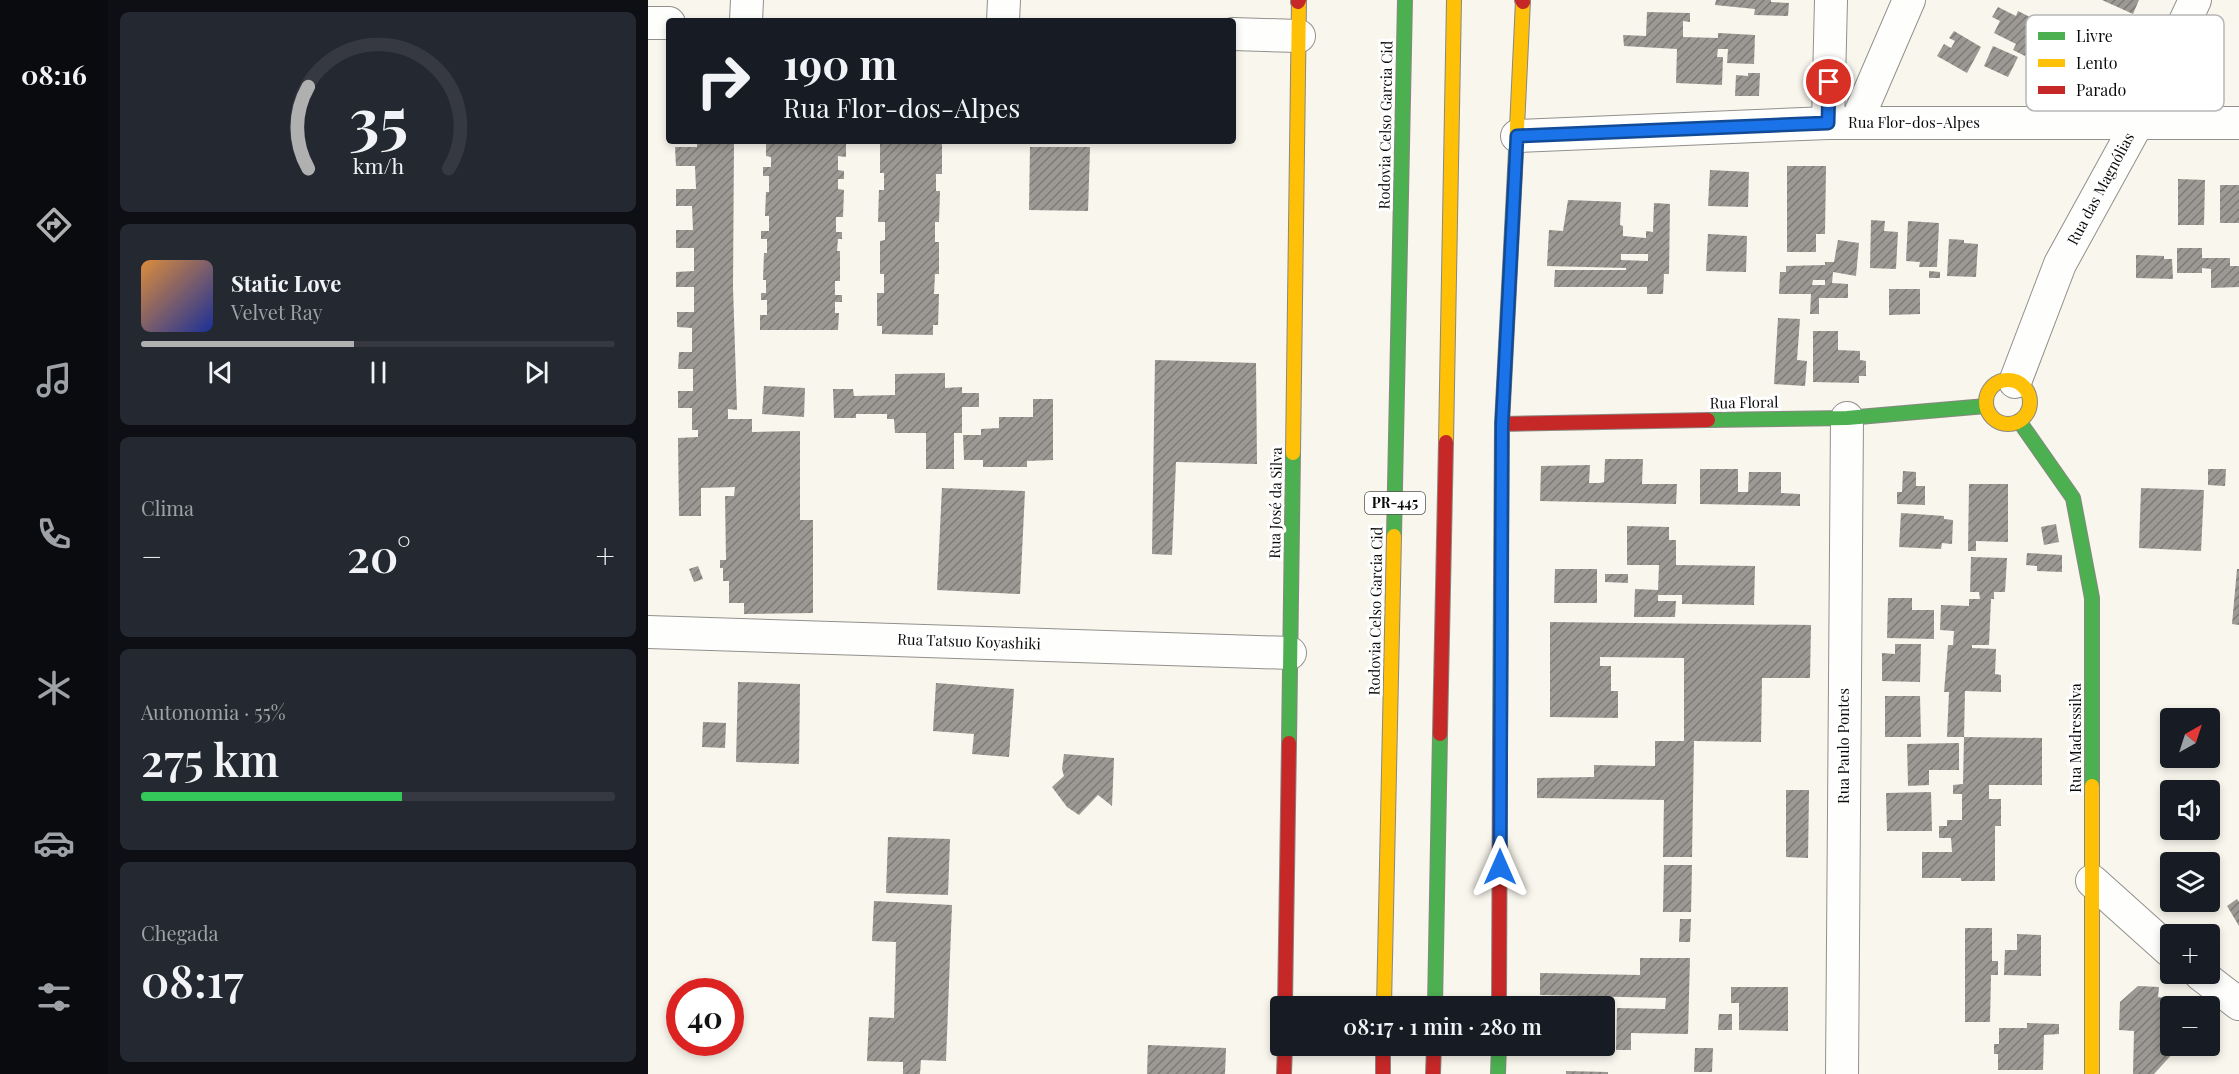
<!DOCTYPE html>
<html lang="pt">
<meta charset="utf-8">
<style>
body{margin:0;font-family:"Playfair Display",serif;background:#242831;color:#f1f3f6;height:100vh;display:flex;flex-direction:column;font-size:22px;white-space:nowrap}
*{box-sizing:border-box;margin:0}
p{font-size:20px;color:#9ea1a6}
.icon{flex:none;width:33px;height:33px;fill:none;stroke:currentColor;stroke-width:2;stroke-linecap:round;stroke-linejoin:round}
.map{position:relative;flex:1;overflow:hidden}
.details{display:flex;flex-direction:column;gap:12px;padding:12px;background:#0d0f14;width:540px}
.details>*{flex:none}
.guide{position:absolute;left:18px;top:18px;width:570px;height:126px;border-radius:6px;box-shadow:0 3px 9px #0003;background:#171b24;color:#f1f3f6;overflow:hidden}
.needle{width:39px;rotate:39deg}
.fabs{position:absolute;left:1512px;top:708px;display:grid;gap:12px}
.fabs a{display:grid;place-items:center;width:60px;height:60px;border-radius:6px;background:#171b24;box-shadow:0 3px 9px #0003;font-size:30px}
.speed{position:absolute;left:18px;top:978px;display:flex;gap:12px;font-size:30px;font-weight:700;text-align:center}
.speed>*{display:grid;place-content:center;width:78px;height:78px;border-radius:50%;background:#171b24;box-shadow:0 3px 9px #0003;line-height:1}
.speed .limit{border:9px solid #d22;background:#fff;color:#111}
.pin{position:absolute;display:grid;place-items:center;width:51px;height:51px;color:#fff;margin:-26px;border:3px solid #fff;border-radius:50%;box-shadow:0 2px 6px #0007}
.me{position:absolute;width:66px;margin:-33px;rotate:0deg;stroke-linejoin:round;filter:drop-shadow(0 0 4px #0008)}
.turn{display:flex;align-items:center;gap:21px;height:126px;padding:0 18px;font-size:27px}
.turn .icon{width:78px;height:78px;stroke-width:2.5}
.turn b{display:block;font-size:42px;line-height:51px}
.big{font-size:45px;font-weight:600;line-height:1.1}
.details .widget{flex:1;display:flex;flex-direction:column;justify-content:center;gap:9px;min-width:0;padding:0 21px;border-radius:9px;background:#242831}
.details .dial{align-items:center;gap:0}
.dial svg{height:156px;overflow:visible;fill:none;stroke:#363941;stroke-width:7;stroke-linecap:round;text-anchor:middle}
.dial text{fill:#f1f3f6;stroke:none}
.song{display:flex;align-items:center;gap:18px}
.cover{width:72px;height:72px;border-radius:9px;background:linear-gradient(135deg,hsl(30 70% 55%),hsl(230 70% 35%))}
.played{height:6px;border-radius:3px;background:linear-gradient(90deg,#afb0af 45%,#363941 45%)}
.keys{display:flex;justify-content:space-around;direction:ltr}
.heat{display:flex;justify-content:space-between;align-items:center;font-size:33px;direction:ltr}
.charge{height:9px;border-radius:4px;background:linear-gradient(90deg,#34c759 55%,#363941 0)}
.trip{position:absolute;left:622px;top:996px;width:345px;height:60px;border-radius:6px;background:#171b24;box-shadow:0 3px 9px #0003;font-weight:600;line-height:60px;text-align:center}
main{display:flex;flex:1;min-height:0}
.tabs{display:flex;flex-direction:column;width:108px;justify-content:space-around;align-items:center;background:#090b0e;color:#9ea1a6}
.tabs .icon{width:42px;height:42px}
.tabs .active{color:#afb0af}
.tabs b{font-size:27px;color:#f1f3f6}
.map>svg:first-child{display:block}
.building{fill:url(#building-hatch);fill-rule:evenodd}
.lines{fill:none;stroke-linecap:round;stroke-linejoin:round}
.street-casing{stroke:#92908c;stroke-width:34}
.fast-casing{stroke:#888783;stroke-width:16}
.slow-casing{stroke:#888783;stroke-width:16}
.jam-casing{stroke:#888783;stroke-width:16}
.street{stroke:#fefefc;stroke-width:32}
.fast{stroke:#4caf50;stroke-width:14}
.slow{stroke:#ffc107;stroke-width:14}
.jam{stroke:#c62828;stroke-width:14}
.route-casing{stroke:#114b97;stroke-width:15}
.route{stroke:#1a73e8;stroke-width:10}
.labels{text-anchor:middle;stroke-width:6;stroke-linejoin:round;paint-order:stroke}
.shield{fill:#fff;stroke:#545454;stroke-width:1.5}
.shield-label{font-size:14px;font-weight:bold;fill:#0a0a0a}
.street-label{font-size:15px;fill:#0a0a0a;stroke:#fff}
.key{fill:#fff;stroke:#b6b6b6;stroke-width:1.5}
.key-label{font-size:16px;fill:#0a0a0a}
</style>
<main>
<nav class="tabs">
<b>08:16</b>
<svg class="icon active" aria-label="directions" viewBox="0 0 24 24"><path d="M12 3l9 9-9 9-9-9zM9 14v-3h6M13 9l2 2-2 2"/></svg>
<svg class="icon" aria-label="music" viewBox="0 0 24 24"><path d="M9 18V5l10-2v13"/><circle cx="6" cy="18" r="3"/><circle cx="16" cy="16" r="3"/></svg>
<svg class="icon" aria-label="phone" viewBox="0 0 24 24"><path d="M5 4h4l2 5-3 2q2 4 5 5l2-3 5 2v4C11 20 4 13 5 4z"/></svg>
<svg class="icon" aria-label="climate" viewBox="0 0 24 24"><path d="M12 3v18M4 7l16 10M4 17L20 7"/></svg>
<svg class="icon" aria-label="car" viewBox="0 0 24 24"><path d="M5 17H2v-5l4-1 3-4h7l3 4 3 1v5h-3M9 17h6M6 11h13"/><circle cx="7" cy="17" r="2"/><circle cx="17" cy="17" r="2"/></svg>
<svg class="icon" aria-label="filters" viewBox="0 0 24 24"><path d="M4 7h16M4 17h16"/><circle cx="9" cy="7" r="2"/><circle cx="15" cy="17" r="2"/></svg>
</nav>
<section class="details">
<div class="widget dial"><svg viewBox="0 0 100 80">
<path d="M14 69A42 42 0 1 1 86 69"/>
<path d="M14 69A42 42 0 0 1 14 27" stroke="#afb0af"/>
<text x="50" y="56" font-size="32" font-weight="700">35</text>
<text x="50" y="72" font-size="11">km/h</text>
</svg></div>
<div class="widget">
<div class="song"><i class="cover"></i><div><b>Static Love</b><p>Velvet Ray</p></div></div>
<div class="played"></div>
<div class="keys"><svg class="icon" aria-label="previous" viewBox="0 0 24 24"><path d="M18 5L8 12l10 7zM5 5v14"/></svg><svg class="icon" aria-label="pause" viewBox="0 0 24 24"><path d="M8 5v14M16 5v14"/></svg><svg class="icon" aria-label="next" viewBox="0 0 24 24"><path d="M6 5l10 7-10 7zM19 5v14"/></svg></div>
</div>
<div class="widget"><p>Clima</p>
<div class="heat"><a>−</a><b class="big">20°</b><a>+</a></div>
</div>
<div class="widget"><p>Autonomia · 55%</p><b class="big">275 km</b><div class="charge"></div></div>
<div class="widget"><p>Chegada</p><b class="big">08:17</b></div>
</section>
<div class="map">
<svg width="1591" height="1074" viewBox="0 0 1591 1074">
<defs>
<pattern id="building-hatch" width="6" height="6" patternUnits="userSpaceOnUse" patternTransform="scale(1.5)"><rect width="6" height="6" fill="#9c9893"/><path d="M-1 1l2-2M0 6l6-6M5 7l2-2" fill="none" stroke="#7d7a76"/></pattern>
</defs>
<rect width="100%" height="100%" fill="#f9f6ed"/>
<!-- building -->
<g class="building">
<path d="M1068,0h55v2l18,1 -1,13 -34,-1 1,-6 -40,-4z"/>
<path d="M1454,0h37l-6,14z"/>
<path d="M1350,7l18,9 2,-5 12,6 -2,2 5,3 -7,13 9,4 -10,17 -12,-6 3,-6 -22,-11 6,-12 -8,-4z"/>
<path d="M999,12l43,1v9l-7,-1v16l35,1v-5l37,2 -1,29 -27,-1 1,-14h-10l-1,8h6l-1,28 -46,-2 1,-34 -53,-3 -1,-11 23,1z"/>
<path d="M1306,31l27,16 -14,26 -30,-17 7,-12 7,4 4,-7 -6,-3z"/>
<path d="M1345,46l25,11 -10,20 -24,-11z"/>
<path d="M1100,73h12l-1,23h-24l1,-21 12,1z"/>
<path d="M49,141h37l-1,146 4,123 -9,-1v10h24v13l48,-1v89h13v93l-69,1v-11h-15v-22h-6v-13h-3v-8h6l-1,-64h9l1,-9 -34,1v28h-22l-1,-78 20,-1v-7h-6v-22h-14v-17h15v-22h-15l1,-17h13v-24l-15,-1v-15h17v-25h-18v-15l18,-1v-23h-18v-18h17l-1,-24h-16v-17h20l-1,-23h-19l-1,-19h22z"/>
<path d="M118,141h80v16l-8,-1v14l6,1v8h-6v10l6,1 -1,27h-7v15h6v7h-4l-1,12h3v30h-5v14h7v7h-7v11h4l-1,17h-78v-15h7v-15h-6v-7h5v-13h-3l1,-27h3v-14h-6v-8h8v-15h-4l1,-24h3v-16h-6v-9h8v-10l-5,-1z"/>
<path d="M232,141h62v33h-6v17h4l-1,31h-4v20h4v32h-4l-1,20h5l-1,31h-5v10l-51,-1v-8h-5v-33h7v-19h-4v-33l5,-1v-18h-7l1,-32h5v-17h-4z"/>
<path d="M382,147h60l-2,64 -59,-1z"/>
<path d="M1139,166h39l-1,68h-9v18h-29z"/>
<path d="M1062,170l39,2 -1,35 -40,-1z"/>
<path d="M1530,179l27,1 -1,45h-26z"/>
<rect x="1572" y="185" width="19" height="38"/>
<path d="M920,200l53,2 -1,23 3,1v10l23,2v-7l7,1 1,-29 16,1 -1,70h-5l-1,20h-16v-7h-93l1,-17h71v-2l-79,-2 2,-36 14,1zM973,254h27v7l-27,-1z"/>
<path d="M1223,220l14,1 -1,10 14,1 -2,37 -26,-1z"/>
<path d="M1260,221l31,2 -2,44h-18l1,-5 -14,-1z"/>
<path d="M1060,234l39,2 -1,36 -40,-1z"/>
<path d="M1301,239l15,1v3l14,1 -2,33 -29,-1z"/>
<path d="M1190,240l21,3 -3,33 -23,-4 -1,11 16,1v14h-29v16h-9l1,-20h-32l1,-22h6v-6l39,-1v-3h9zM1165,280h12v5h-13z"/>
<path d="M1529,248h25v10h28v8h9v21l-28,1v-19l-9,-1v5h-25z"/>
<path d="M1488,255l28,1v3h8l1,20 -37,-1z"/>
<path d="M1281,271l11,1v6h-11z"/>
<path d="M1241,289h31v25l-31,1z"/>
<path d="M1130,318l22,1 -3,41 10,1 -2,25 -31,-2z"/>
<path d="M1165,331h25v19l22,1v9l6,1v15h-7v7l-46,-1z"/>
<path d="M507,360l101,3 1,101 -81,-2 -4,93 -20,-1z"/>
<path d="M297,373v15l17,-1v6h17v14h-17v26h-8v36h-28v-36h-31l-1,-14h-7v-5h-31v4h-22l-1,-29h20l1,7 41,-1v-21z"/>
<path d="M116,386l41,2 -1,29 -42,-3z"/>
<path d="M385,399h20v61l-26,1v6h-44v-7h-19l-1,-25h18v-6l18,-1v-11h34z"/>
<path d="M957,459h38l-1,25h35l-1,20 -136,-3 1,-35 49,-1 -1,18h11l4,-1z"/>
<path d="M1052,469h38v23h10l1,-20h32v21l19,1v12l-100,-2z"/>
<path d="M1560,469h18l-1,17 -17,-1z"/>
<path d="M1255,471l13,1v14h9v19l-28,-1v-12h5z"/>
<path d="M1321,484h39v58l-32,-1v10h-8z"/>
<path d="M294,488l83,3 -5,103 -83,-4z"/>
<path d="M1493,488l63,2 -3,61 -62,-3z"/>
<path d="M1253,513l43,3v3l9,1 -1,24 -10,-1 -1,6 -42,-2z"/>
<path d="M1408,524l3,18 -15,3 -3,-18z"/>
<path d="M979,526l42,1v13h7v25l79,1 -1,39 -72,-1v-9h-24v6h18l-1,16h-41l1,-28 23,1 1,-25h-32z"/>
<path d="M1379,553l35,2v17l-25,-1v-5l-11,-1z"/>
<path d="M1323,557l36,1 -2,34h-11v7h-3l-2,46h-17v3l24,1 -1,25 6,1v17l-36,-1 -1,46h-17l2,-45h-5l4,-47h5l1,-14 -14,-1 1,-25 28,1v-7h11l-1,-7h-9z"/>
<path d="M50,566l5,13 -9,3 -5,-13z"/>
<path d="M907,569h42v34h-43z"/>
<path d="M1589,569h2v56l-7,-1z"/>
<path d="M957,574h23v9l-23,-1z"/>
<path d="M1240,598h24v12h22v29l-47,-1z"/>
<path d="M902,622l261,3 -1,53h-48l-1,64 -67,-1 -2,116h-29l1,-57 -127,-2v-20l57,-1v-12l61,1v-25h29v-83l-84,-1v9h11v25h7v27l-68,-1z"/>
<path d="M1247,644h26l-1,38 -38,-1v-28l13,1z"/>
<path d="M90,682l62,2 -1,80 -63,-2z"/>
<path d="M288,683l78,6 -5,68 -37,-3 2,-20 -41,-3z"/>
<path d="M1237,696h35l1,41h-36z"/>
<path d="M55,722l23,1 -1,25 -23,-1z"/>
<path d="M1316,737l78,1v47h-53v14h12v27h-6v55h-34v-3h-39v-26h30l-1,-14h-12v-12h8v-6h15v-26h-9v-9l10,-1z"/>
<path d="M1311,743v27h-30v15l-21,1 -1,-42z"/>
<path d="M416,754l50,4 -2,48 -14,-11 -19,20 -12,-8 -15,-20 12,-11 -2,-7z"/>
<path d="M1138,790h23l-1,68 -22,-1z"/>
<path d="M1283,792l1,39h-45l-1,-38z"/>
<path d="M240,837l62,2 -2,56 -62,-2z"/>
<path d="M1016,865h28l-1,47h-28z"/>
<path d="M1589,899l2,3v24l-12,-20z"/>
<path d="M226,901l78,4 -6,156 -25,-1 -1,14h-17v-12l-36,-1 2,-44 25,1 2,-76 -24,-1z"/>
<path d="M1032,919h11l-1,23h-11z"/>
<path d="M1317,928h27v33h6v14h-7l-1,47h-25z"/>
<path d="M1369,934l24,1v41l-37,-1 1,-25h12z"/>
<path d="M992,958h50l-2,76 -57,-1v17h-15l1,-42 48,1 1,-11 -126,-3v-22l100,2z"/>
<path d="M1490,986l21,1 -1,10 26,4 8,5h-22v40h6l-1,5 -21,23h-21l1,-43 -15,-1 1,-28z"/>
<path d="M1083,987h57v44l-49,-1v-27h-8z"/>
<path d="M1071,1014h13v16h-14z"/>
<path d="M1379,1023l32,1v10l-15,1 -1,35h-45v-16h-4v-10h5v-16h28z"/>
<path d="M500,1045l78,3 -1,26h-78z"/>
<path d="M905,1046h33v6l-33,-1z"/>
<path d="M1047,1048h18l-1,24h-18z"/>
<path d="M918,1071l42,1v2h-42z"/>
</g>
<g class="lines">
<defs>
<g id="street">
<path d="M98,21l1,-21"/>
<path d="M355,21l1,-21"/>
<path d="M0,23h21"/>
<path d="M585,34l66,2"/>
<path d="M1180,123l3,-123"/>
<path d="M1208,123l53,-123"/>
<path d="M869,136l311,-13h411"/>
<path d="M1367,382l45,-118 77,-140 58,-124"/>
<path d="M0,632l642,21"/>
<path d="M1444,881l78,70"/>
<path d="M1552,974l39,30"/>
<path d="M1194,1074l5,-656"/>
</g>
<g id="fast">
<path d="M1060,420l139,-2 139,-12"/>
<path d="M1371,421l54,77 19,100v188"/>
<path d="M746,536l11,-536"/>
<path d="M852,741l2,-317 13,-253"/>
<path d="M641,743l4,-290"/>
<path d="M787,1006l5,-272"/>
<path d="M850,1074l1,-28"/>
</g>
<g id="slow">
<path d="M867,171l8,-171"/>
<circle cx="1360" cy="402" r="22"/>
<path d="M798,442l8,-442"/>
<path d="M645,453l6,-453"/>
<path d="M1444,786v288"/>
<path d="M736,1006l10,-470"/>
</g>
<g id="jam">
<path d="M874,0l1,2"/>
<path d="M650,2l1,-2"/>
<path d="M854,424l206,-4"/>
<path d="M792,734l6,-292"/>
<path d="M637,1006l4,-263"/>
<path d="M851,1006l1,-265"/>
<path d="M735,1046v28"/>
<path d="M636,1074l1,-28"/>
<path d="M785,1074l1,-28"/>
</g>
</defs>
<!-- street casing -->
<use href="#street" class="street-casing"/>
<!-- fast casing -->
<use href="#fast" class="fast-casing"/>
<!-- slow casing -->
<use href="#slow" class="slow-casing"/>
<!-- jam casing -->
<use href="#jam" class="jam-casing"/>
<!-- street -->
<use href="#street" class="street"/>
<!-- fast -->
<use href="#fast" class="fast"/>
<!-- slow -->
<use href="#slow" class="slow"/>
<!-- jam -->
<use href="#jam" class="jam"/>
</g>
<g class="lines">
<defs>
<path id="route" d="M852,867l2,-443 15,-288 311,-13 1,-41"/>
</defs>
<!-- route casing -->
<use href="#route" class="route-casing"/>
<!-- route -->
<use href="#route" class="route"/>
</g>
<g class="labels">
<!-- shield labels -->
<rect class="shield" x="717" y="492" width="60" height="22" rx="4.5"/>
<g class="shield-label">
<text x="747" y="508">PR-445</text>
</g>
<!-- street labels -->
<g class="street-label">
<text x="1266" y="128">Rua Flor-dos-Alpes</text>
<text transform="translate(738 125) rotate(-89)" y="5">Rodovia Celso Garcia Cid</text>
<text transform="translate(1453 189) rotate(-62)" y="5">Rua das Magnólias</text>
<text transform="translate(1096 403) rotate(-1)" y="5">Rua Floral</text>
<text transform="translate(628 503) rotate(-89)" y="5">Rua José da Silva</text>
<text transform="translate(728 611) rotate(-89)" y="5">Rodovia Celso Garcia Cid</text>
<text transform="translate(321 642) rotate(2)" y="5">Rua Tatsuo Koyashiki</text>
<text transform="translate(1428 738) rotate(-90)" y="5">Rua Madressilva</text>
<text transform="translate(1196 746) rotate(-90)" y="5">Rua Paulo Pontes</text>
</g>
</g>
<!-- legend -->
<rect x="1378" y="15" width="198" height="96" rx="9" class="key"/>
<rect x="1390" y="32" width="27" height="8" fill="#4caf50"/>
<rect x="1390" y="59" width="27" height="8" fill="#ffc107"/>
<rect x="1390" y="86" width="27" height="8" fill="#c62828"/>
<g class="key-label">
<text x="1428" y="42">Livre</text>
<text x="1428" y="69">Lento</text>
<text x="1428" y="96">Parado</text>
</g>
</svg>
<div class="fabs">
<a><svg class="needle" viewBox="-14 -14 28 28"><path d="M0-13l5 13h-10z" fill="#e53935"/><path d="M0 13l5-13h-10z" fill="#9ea1a6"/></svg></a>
<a><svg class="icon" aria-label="sound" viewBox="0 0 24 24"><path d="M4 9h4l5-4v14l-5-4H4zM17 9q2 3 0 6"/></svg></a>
<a><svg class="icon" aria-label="layers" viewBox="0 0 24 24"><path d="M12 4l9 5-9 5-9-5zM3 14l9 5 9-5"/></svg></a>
<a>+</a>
<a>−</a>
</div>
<div class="speed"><div class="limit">40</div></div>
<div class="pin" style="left:1181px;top:82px;background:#d93025"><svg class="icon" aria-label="arrive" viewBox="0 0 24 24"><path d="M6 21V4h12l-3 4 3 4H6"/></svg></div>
<svg class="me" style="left:852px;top:867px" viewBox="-20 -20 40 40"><path d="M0-17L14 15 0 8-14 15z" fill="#1a73e8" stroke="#fff" stroke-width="4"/></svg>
<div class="trip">08:17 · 1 min · 280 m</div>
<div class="guide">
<div class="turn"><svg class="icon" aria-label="right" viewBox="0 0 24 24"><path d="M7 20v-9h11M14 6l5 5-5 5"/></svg><div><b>190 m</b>Rua Flor-dos-Alpes</div></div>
</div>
</div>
</main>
